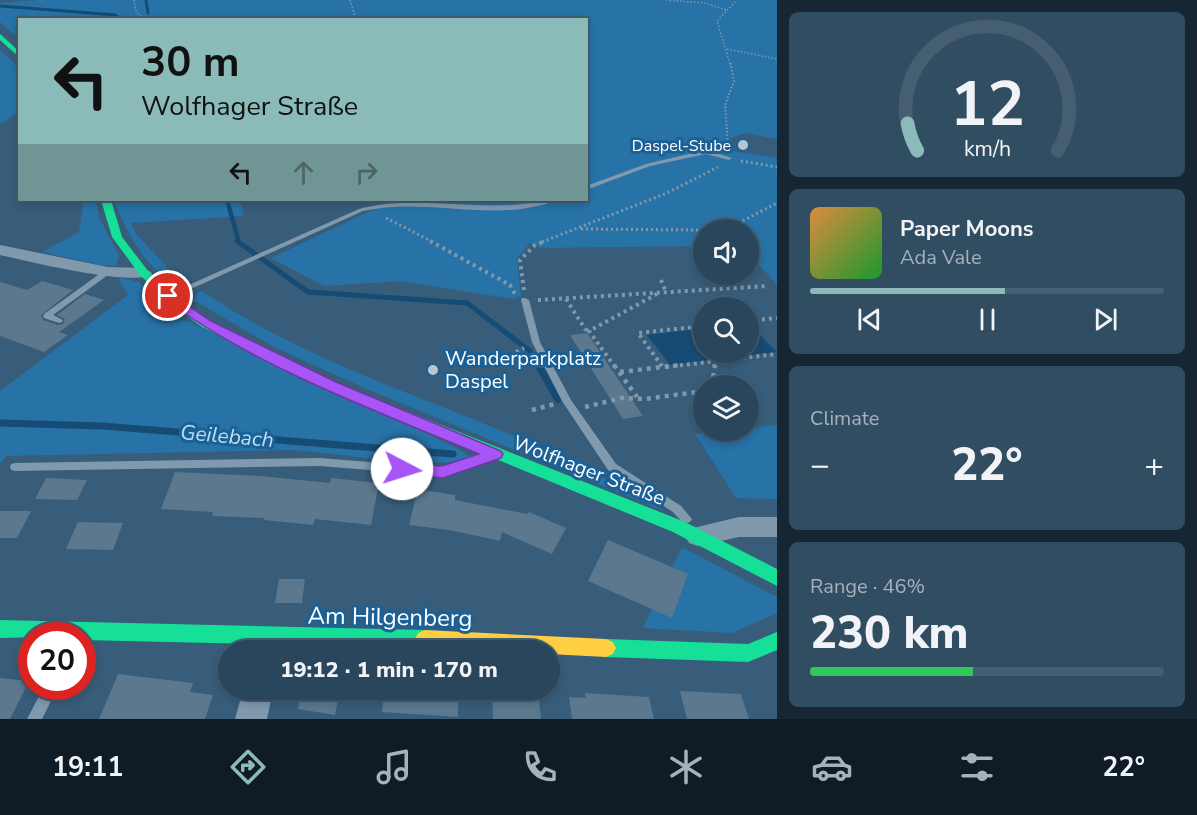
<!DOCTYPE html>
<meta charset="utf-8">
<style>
body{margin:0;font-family:"Nunito Sans",sans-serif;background:#314d62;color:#f1f3f6;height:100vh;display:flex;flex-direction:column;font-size:22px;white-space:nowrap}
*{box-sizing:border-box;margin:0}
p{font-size:20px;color:#a5b1bb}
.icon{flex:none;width:33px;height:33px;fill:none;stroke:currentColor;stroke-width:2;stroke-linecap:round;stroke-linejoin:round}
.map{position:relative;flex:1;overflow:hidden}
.drawer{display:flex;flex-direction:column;gap:12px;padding:12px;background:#172633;width:420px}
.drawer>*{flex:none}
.hud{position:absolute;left:18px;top:18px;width:570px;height:183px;border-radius:0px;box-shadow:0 3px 9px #0003,0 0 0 2px #455e72;background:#8bbbb9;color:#111;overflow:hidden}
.tools{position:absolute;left:693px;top:219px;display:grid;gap:12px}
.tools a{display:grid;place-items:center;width:66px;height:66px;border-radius:50%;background:#29465c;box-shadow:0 3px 9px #0003,0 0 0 2px #455e72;font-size:30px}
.speed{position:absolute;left:18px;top:622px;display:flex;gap:12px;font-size:30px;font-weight:700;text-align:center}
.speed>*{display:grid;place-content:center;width:78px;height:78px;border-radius:50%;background:#29465c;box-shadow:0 3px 9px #0003,0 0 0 2px #455e72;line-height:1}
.speed .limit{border:9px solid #d22;background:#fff;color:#111}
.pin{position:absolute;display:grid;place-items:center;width:51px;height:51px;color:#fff;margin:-26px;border:3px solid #fff;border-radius:50%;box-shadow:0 2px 6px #0007}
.me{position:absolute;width:66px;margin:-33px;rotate:95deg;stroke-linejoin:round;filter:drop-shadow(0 0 4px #0008)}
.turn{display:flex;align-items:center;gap:21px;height:126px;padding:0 24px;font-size:27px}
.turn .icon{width:78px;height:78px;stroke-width:2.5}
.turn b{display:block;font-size:42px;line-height:51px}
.lanes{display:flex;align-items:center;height:57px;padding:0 24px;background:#0003;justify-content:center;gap:30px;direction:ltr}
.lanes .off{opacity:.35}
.big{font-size:45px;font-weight:800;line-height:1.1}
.drawer .card{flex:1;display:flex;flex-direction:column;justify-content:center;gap:9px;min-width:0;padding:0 21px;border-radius:9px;background:#314d62}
.drawer .dial{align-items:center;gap:0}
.dial svg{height:156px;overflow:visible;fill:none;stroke:#455e72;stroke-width:7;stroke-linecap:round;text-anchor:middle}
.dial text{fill:#f1f3f6;stroke:none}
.song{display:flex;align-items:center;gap:18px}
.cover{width:72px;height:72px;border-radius:9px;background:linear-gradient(135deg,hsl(30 70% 55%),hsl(130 70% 35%))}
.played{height:6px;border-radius:3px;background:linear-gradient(90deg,#8bbbb9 55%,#455e72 55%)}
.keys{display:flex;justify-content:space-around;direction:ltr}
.heat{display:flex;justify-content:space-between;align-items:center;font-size:33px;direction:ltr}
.charge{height:9px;border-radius:4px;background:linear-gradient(90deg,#34c759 46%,#455e72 0)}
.trip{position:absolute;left:218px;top:640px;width:342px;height:60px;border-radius:30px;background:#29465c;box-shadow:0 3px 9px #0003,0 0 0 2px #455e72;font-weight:800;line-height:60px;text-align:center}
.menu{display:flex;height:96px;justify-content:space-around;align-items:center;background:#101c25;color:#a5b1bb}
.menu .icon{width:42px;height:42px}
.menu .selected{color:#8bbbb9}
.menu b{font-size:27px;color:#f1f3f6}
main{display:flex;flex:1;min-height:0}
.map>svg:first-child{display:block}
.green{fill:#2772a7}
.water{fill:#164b74}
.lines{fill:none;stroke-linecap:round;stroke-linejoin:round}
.stream-far3{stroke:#164b74;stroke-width:3}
.stream-far2{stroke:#164b74;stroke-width:4.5}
.stream-far1{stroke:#164b74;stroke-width:5}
.stream{stroke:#164b74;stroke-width:7}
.building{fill:#5b788e}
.path-far4{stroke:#8199ad;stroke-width:1.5;stroke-dasharray:1.5 2;stroke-linecap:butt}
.path-far3{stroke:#8199ad;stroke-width:2;stroke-dasharray:1.5 2;stroke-linecap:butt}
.path-far2{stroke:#8199ad;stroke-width:3;stroke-dasharray:2 3;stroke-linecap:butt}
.path-far1{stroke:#8199ad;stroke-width:4;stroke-dasharray:3 4;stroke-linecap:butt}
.path{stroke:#8199ad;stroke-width:4.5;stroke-dasharray:4 5;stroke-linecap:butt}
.lane{fill:#8199ad;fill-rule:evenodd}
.street{fill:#8199ad;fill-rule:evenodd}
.fast{fill:#16e098;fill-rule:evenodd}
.slow{fill:#ffcf43;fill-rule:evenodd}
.route{fill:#a855f7;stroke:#6d37a1;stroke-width:1.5}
.poi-dot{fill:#b9c6d0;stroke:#1c6195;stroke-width:2}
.labels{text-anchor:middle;stroke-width:6;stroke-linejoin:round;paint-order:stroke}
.far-poi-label{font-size:16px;fill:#fff;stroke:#1c6195;text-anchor:end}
.poi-label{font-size:20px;fill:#fff;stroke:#1c6195;text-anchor:start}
.street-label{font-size:20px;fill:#fff;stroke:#1c6195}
.water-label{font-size:21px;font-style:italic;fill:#bbdef6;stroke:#1c6195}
.near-street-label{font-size:24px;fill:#fff;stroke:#1c6195}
</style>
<main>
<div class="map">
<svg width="777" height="719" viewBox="0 0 777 719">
<rect width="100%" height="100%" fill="#375d7a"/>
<!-- green -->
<g class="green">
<path d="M38,0h739v139l-32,-6 -36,14 68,11v127l-18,-20 -10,-7 -1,-28h-44l-1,16 -163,2 -10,-5 -13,16 4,37 -8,3 -111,-18 -78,5 -53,-28 118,-56 -1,-2h198v-180h-566l-1,19 -19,-17v-19z"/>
<path d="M0,50l20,19 -1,43 -19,12z"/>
<path d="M84,200h12l2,15 21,41 -3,10 -16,-1 -58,-13 37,-20z"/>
<path d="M115,200h125l4,16 -113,7 5,11 46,49c-29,0 -61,-58 -67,-83z"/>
<path d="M123,278l15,4 42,38 9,2 262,123 22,13 -28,5 -49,-2 -100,-11 -290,6 -6,8v-73l128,-96 -10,-16z"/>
<path d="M202,291c72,49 153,81 233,113 79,31 159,65 231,108l-297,-122 -93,-42 -83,-48 3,-6z"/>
<path d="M777,425v74l-41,-1 -41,-64 53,-4 1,-2z"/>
<path d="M682,547l95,50v16l-45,20 -89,-5z"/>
</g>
<!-- water -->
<path class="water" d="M748,323l29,29 -107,13 -23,-30 56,-7 1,24h44z"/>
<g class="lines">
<!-- stream-far3 -->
<g class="stream-far3">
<path d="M146,0l2,13"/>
<path d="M0,6l116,9 5,5"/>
</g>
<!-- stream-far2 -->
<path class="stream-far2" d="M227,200l12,42"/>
<!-- stream-far1 -->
<path class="stream-far1" d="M237,241l71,51 159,11 63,48 9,16"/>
<!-- stream -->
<g class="stream">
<path d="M538,365l20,35"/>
<path d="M0,423l102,3 351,28"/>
</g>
</g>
<!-- building -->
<g class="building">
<path d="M42,281l31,9 -32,25 2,5 15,5 5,-1 2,-5 -8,-4 28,-21 19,6 -45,32 9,3 -24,17 -44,-16v-54l27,8z"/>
<path d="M587,333l56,83 -20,3 -53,-84z"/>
<path d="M175,472l85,4 70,7 1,-5 48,5 -8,42 -56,-6 -2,6 -49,-5v-2l-52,-2 1,-4 -52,-3z"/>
<path d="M46,478l41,2 -10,20 -42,-1z"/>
<path d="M418,489l37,6v5l72,14 2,-2 37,16 -14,26 -50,-22 -2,9 -51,-11 -40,-5z"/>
<path d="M0,511h31l-14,27h-17z"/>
<path d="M78,522l45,1 -10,27 -47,-1z"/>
<path d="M608,540l80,34 -16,44 -84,-37z"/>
<path d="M279,579h26l-3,24h-27z"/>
<path d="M118,674l75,9 -3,9 23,3 -8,24h-106z"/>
<path d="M0,678l29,3 -19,38h-10z"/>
<path d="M302,690h38l-5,25 -37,-6z"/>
<path d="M384,690h74v27l-76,-5z"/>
<path d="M492,690h46l3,29h-48z"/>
<path d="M680,691l61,3 8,25h-62z"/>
<path d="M585,693l64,4 5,22h-82l-3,-22 17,1z"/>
</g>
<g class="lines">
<!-- path-far4 -->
<g class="path-far4">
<path d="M134,0l2,12 9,8"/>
<path d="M350,0l6,20"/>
<path d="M666,0l38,3 23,7"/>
<path d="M727,49l50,10"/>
<path d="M730,64l-13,-43 20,-21"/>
</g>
<!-- path-far3 -->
<path class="path-far3" d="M728,143l-3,-38 9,-24 -4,-19"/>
<!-- path-far2 -->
<g class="path-far2">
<path d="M728,141v7"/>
<path d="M741,161l36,6"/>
<path d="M386,218l47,24"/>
<path d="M581,229l123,1"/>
<path d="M725,230l52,-27"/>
<path d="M542,242l125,-49 51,-26"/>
</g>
<!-- path-far1 -->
<g class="path-far1">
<path d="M430,241l80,44 5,9"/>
<path d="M661,280l5,12"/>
<path d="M524,290l-4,-30 15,-15 11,-4"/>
<path d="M566,299l19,30 4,2"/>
<path d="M538,300l230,-14"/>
<path d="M748,321l29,-3"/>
<path d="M516,352l8,-4"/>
<path d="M662,366l-24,-33 66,-7"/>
<path d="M615,367l-26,-36 68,-37"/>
<path d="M666,367l111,-13"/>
<path d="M714,367l1,-5"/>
</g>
<!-- path -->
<g class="path">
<path d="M614,365l23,32"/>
<path d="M620,372l59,-7"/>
<path d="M712,386l3,-21"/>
<path d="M585,407l37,-9 23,1 59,-8"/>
<path d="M532,410l23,-6"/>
</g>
<!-- lane -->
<g class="lane">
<path d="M706,150l26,8 -3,2 -23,-6 -56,12 -64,24v-4l60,-22z"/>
<path d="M547,200h9c-10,5 -24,7 -35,9 -52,6 -107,-10 -158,2l-192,87h-3l-4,-2 195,-87c61,-16 124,6 188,-9z"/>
<path d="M105,270h3l4,2 -59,43 10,5 -1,2 -3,1 -15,-5 -1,-2 1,-2z"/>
<path d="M522,298h3l4,2 11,42 31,58 45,64 65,42 11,13 -2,3 -4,1 -4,-1 -9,-10 -65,-42 -46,-69 -30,-59 -11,-42z"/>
<path d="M490,452l4,1 1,3 -1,3 -51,17 -123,-10 -305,5 -4,-1 -1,-3 1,-3 4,-1 305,-5 123,10z"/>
<path d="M44,687h14l-16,32h-15z"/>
</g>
<!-- street -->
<g class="street">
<path d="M0,245l108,22 36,1 8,5c-12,16 -129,-13 -152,-18z"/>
<path d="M739,517h38v20h-38l-41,9 -9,-3 -4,-7 4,-7z"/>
<path d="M243,690h30l-6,29h-32z"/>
</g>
<!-- fast -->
<g class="fast">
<path d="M0,34l20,18v6l-20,-18z"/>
<path d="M101,200h10l11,37 26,34 24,22 38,28 126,62 349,139 92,47v17l-104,-54 -347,-143 -124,-62 -38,-28 -24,-24 -28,-38z"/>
<path d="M0,620l425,10 7,3 3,6 -3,6 -7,3 -343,-8v-4l-82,2z"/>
<path d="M777,632v18l-29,12 -142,-5 -7,-3 -3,-6 3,-6 7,-3 142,5z"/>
</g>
<!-- slow -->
<path class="slow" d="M425,630l181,9 7,3 3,6 -3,6 -7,3 -57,-3v-3l-124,-3 -7,-3 -3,-6 3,-6z"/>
</g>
<!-- route -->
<path class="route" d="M168,292l43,29 125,61 165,69 2,3 -2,4 -58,20 -47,-5 -2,-4 2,-5 6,-1 40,3 37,-12c-107,-45 -221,-86 -315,-155v-6z"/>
<!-- markers -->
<g class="poi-dot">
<circle cx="743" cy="145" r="6"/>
<circle cx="433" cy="370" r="6"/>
</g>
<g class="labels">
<!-- far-poi labels -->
<g class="far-poi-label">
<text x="731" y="151">Daspel-Stube</text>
</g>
<!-- poi labels -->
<g class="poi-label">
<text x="445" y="365">Wanderparkplatz<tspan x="445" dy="23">Daspel</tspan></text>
</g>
<!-- street labels -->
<g class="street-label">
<text transform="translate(589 470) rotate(21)" y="7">Wolfhager Straße</text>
</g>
<!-- water labels -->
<g class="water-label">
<text transform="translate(227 436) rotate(5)" y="7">Geilebach</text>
</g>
<!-- near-street labels -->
<g class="near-street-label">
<text transform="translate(390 617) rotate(1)" y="8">Am Hilgenberg</text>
</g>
</g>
</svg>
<div class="tools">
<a><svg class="icon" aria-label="sound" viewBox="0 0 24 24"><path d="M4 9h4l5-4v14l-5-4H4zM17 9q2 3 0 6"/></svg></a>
<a><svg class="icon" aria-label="search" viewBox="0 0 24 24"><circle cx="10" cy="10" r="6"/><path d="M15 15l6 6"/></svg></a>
<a><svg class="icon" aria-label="layers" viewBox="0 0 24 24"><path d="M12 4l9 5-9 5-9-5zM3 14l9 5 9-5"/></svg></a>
</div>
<div class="speed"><div class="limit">20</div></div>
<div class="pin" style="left:168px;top:296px;background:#d93025"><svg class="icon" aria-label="arrive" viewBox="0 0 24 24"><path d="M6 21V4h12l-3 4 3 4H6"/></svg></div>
<svg class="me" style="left:402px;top:469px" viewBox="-20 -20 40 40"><circle r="19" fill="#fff"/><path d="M0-13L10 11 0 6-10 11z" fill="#a855f7"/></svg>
<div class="trip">19:12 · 1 min · 170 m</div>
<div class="hud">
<div class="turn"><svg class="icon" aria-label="left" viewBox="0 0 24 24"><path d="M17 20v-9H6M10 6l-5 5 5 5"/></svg><div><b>30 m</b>Wolfhager Straße</div></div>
<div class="lanes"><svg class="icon" aria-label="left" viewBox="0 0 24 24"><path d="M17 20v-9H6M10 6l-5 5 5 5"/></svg><svg class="icon off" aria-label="ahead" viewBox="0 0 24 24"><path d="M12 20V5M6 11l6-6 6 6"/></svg><svg class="icon off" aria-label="right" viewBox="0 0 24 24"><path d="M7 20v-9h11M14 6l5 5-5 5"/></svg></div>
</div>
</div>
<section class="drawer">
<div class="card dial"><svg viewBox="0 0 100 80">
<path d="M14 69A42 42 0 1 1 86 69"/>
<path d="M14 69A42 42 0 0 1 9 55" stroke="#8bbbb9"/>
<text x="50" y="56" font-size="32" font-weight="700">12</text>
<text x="50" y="72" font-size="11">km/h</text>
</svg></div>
<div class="card">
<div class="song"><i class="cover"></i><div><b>Paper Moons</b><p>Ada Vale</p></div></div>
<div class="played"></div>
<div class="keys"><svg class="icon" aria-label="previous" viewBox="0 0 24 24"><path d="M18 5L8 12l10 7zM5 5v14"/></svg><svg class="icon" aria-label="pause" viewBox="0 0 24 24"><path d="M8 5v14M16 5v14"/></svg><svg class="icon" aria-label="next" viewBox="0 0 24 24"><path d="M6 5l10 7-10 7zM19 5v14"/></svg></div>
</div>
<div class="card"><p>Climate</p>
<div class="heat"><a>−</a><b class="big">22°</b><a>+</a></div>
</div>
<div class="card"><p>Range · 46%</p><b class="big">230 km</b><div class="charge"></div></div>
</section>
</main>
<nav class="menu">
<b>19:11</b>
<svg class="icon selected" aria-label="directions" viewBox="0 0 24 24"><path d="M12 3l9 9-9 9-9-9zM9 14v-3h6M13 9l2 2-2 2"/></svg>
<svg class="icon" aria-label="music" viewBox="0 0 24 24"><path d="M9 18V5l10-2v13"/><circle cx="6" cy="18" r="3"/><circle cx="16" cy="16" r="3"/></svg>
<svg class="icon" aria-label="phone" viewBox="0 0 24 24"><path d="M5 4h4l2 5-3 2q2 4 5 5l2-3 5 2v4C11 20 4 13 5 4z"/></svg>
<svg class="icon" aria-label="climate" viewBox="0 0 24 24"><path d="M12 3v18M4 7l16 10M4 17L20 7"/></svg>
<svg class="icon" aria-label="car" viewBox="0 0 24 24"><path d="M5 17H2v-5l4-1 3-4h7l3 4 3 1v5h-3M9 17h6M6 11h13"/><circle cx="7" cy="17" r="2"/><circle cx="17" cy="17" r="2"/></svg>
<svg class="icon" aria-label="filters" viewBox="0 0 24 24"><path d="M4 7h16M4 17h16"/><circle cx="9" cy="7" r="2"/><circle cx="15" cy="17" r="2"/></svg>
<b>22°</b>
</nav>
